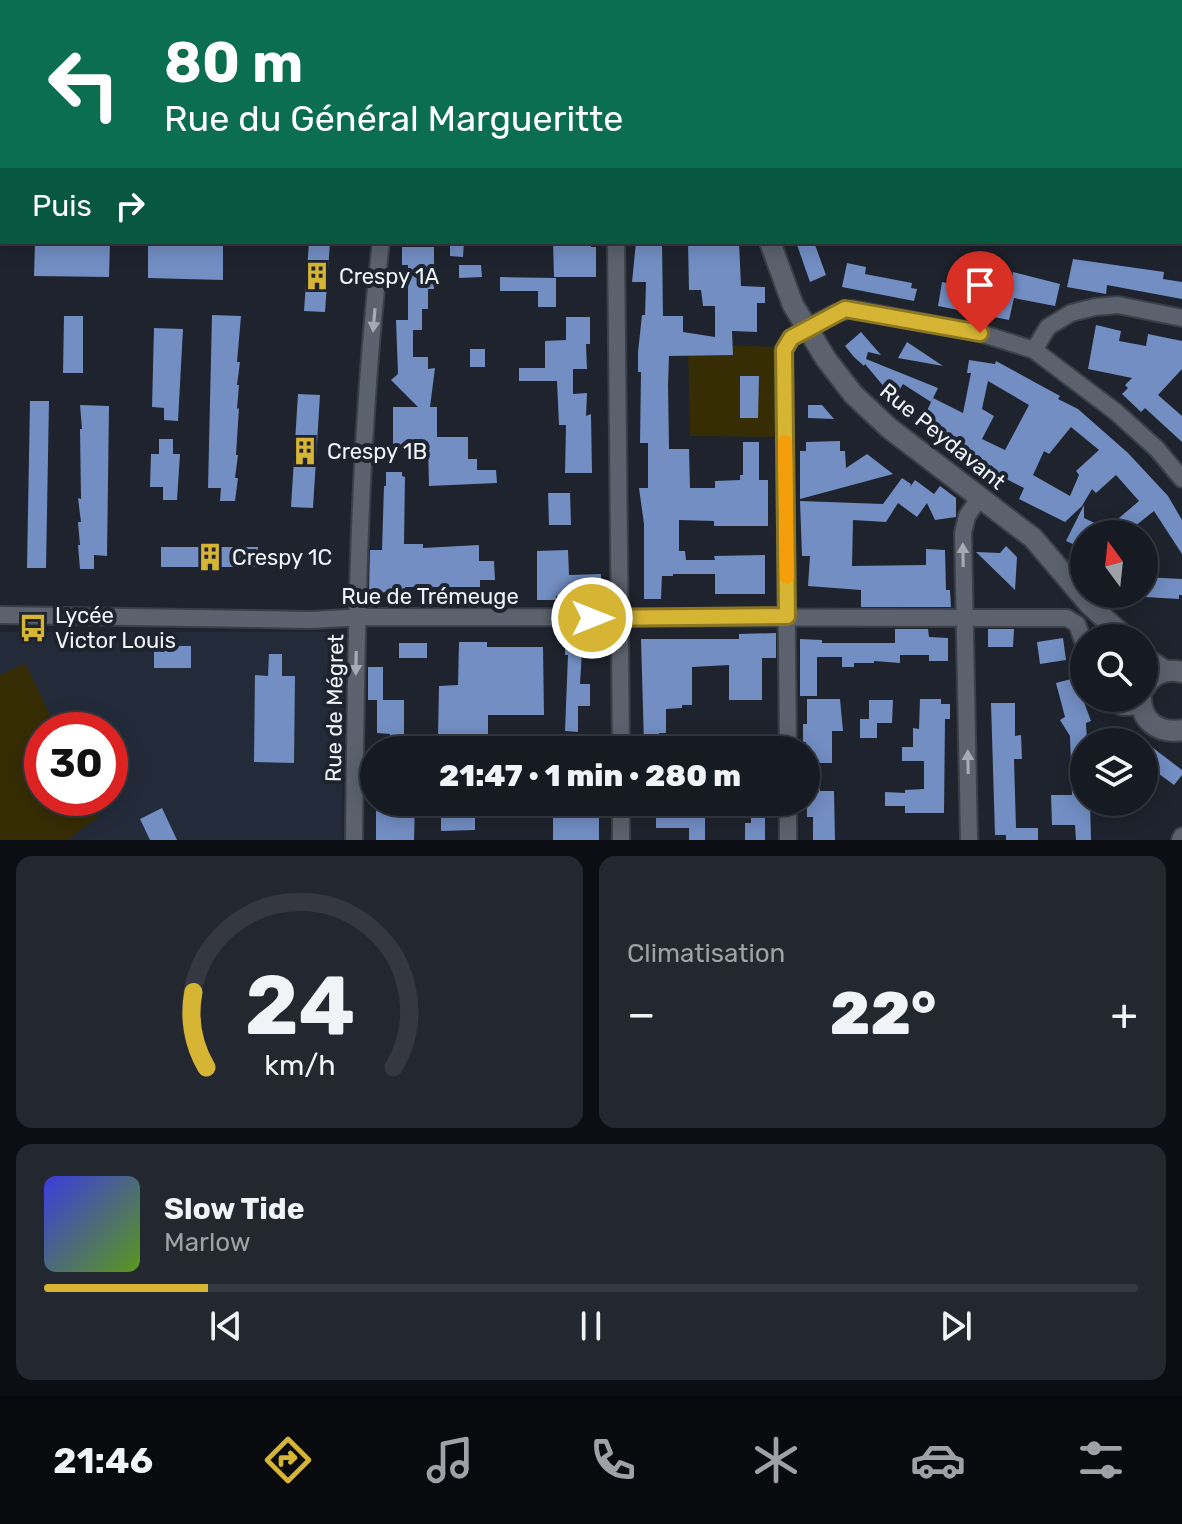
<!DOCTYPE html>
<html lang="fr">
<meta charset="utf-8">
<style>
body{margin:0;font-family:Rubik,sans-serif;background:#23272f;color:#f1f3f6;height:100vh;display:flex;flex-direction:column;font-size:30px;white-space:nowrap}
*{box-sizing:border-box;margin:0}
p{font-size:26px;color:#9ea1a5}
.icon{flex:none;width:44px;height:44px;fill:none;stroke:currentColor;stroke-width:2;stroke-linecap:round;stroke-linejoin:round}
.map{position:relative;height:840px;overflow:hidden}
.sheet{display:flex;flex-direction:column;gap:16px;padding:16px;background:#0c0e13;flex:1}
.sheet>*{flex:none}
.hud{position:absolute;left:0px;top:0px;width:1182px;height:244px;box-shadow:0 4px 20px #0003,0 0 0 2px #353840;background:#0b6e4f;color:#fff;overflow:hidden}
.needle{width:52px;rotate:345deg}
.tools{position:absolute;left:1070px;top:520px;display:grid;gap:16px}
.tools a{display:grid;place-items:center;width:88px;height:88px;border-radius:50%;background:#161a22;box-shadow:0 4px 20px #0003,0 0 0 2px #353840;font-size:40px}
.speed{position:absolute;left:24px;top:712px;display:flex;gap:16px;font-size:40px;font-weight:700;text-align:center}
.speed>*{display:grid;place-content:center;width:104px;height:104px;border-radius:50%;background:#161a22;box-shadow:0 4px 20px #0003,0 0 0 2px #353840;line-height:1}
.speed .limit{border:12px solid #d22;background:#fff;color:#111}
.pin{position:absolute;display:grid;place-items:center;width:68px;height:68px;color:#fff;margin:-82px -34px;border-radius:50% 50% 50% 0;rotate:-45deg;box-shadow:0 0 8px #0007}
.pin .icon{rotate:45deg}
.me{position:absolute;width:88px;margin:-44px;rotate:90deg;stroke-linejoin:round;filter:drop-shadow(0 0 6px #0008)}
.turn{display:flex;align-items:center;gap:28px;height:168px;padding:0 32px;font-size:36px}
.turn .icon{width:104px;height:104px;stroke-width:2.5}
.turn b{display:block;font-size:56px;line-height:68px}
.then{display:flex;align-items:center;height:76px;padding:0 32px;background:#0003;gap:16px;font-size:30px}
.big{font-size:60px;font-weight:800;line-height:1.1}
.sheet .card{flex:1;display:flex;flex-direction:column;justify-content:center;gap:12px;min-width:0;padding:0 28px;border-radius:16px;background:#23272f}
.sheet .dial{align-items:center;gap:0}
.dial svg{height:208px;overflow:visible;fill:none;stroke:#353840;stroke-width:7;stroke-linecap:round;text-anchor:middle}
.dial text{fill:#f1f3f6;stroke:none}
.song{display:flex;align-items:center;gap:24px}
.cover{width:96px;height:96px;border-radius:12px;background:linear-gradient(135deg,hsl(240 70% 55%),hsl(90 70% 35%))}
.played{height:8px;border-radius:4px;background:linear-gradient(90deg,#d6b534 15%,#353840 15%)}
.keys{display:flex;justify-content:space-around;direction:ltr}
.heat{display:flex;justify-content:space-between;align-items:center;font-size:44px;direction:ltr}
.sheet .tiles{flex:1;display:grid;gap:16px;grid-template-columns:1fr 1fr}
.card:last-child{grid-column:span 2}
.trip{position:absolute;left:360px;top:736px;width:460px;height:80px;border-radius:40px;background:#161a22;box-shadow:0 4px 20px #0003,0 0 0 2px #353840;font-weight:800;line-height:80px;text-align:center}
.tabs{display:flex;height:128px;justify-content:space-around;align-items:center;background:#090a0e;color:#9ea1a5}
.tabs .icon{width:56px;height:56px}
.tabs .selected{color:#d6b534}
.tabs b{font-size:36px;color:#f1f3f6}
.map>svg:first-child{display:block}
.built{fill:#232b3a;fill-rule:evenodd}
.green{fill:#372d04}
.building{fill:#728ec3;fill-rule:evenodd}
.lines{fill:none;stroke-linecap:round;stroke-linejoin:round}
.minor-casing{stroke:#3b3f47;stroke-width:20}
.tertiary-casing{stroke:#3b3f47;stroke-width:24}
.minor{stroke:#5b626d;stroke-width:16}
.tertiary{stroke:#5b626d;stroke-width:20}
.oneway{fill:#a5aab4}
.route-casing{stroke:#8b7622;stroke-width:20}
.route{stroke:#d6b534;stroke-width:14}
.slow{stroke:#f59e0b;stroke-width:14}
.labels{text-anchor:middle;stroke-width:8;stroke-linejoin:round;paint-order:stroke}
.poi-label{font-size:22px;fill:#eff3fa;stroke:#1e232d;text-anchor:start}
.street-label{font-size:22px;fill:#eff3fa;stroke:#1e232d}
</style>
<div class="map">
<svg width="1182" height="840" viewBox="0 0 1182 840">
<rect width="100%" height="100%" fill="#1e232d"/>
<!-- built -->
<path class="built" d="M0,632h336l9,10 -3,198h-342zM42,730h68v68h-68z"/>
<!-- green -->
<g class="green">
<path d="M688,344l87,3 1,90 -86,-1z"/>
<path d="M25,663l32,67h-15v68h47l9,19 -31,23h-67v-165z"/>
</g>
<!-- building -->
<g class="building">
<path d="M35,242h75l-1,35 -75,-1z"/>
<path d="M148,242h75v38l-75,-2z"/>
<path d="M309,242h21l-5,70 -21,-1z"/>
<path d="M450,242h14l-1,15 -13,-1z"/>
<path d="M553,242h38v5h5v30h-42z"/>
<path d="M636,242h26l1,74h20v16l32,5v-31h-12l-2,-16h-12l-1,-48h51l2,44 24,1v16h-8v29l-25,-1 1,24 -64,1 -1,29 1,64h20l1,39h25v-7l25,-1v-5h3v-33h16v38h9v46h-54v-5l-35,-1v31h6l1,9h29l-1,-4 51,-1v39h-50v-20h-42v2h-11l-1,23h-17v-75l-5,-36h9v-45h-8l1,-71h-3v-20l4,-37h3l1,-33h-14z"/>
<path d="M796,242h18l12,33 -16,7z"/>
<path d="M402,247h32v42h-6v20h-6v21h-9v27h15v12l7,-1 -5,39h7v30h31v22h9v11h19l1,13 -68,3 -1,-41h-35v-38h25l-27,-27 7,-6 -2,-54h12v-55h-6z"/>
<path d="M1073,259l91,13 -1,7 19,3v17l-75,-14 -1,9 -39,-7z"/>
<path d="M847,263l19,4 -1,7 47,9 -1,5 6,1 -3,12 -72,-14z"/>
<path d="M459,265h22l1,12 -23,1z"/>
<path d="M1013,272l47,12 -5,22 -41,-8 -5,22 -71,-14 4,-24 54,11 2,-8 12,2z"/>
<path d="M500,277l56,1v29h-18v-16h-38z"/>
<path d="M212,315l29,1 -4,46h3l-3,23h2l-2,24 2,-1 -3,47h2l-3,23h3l-3,23h-15l1,-13h-13z"/>
<path d="M64,316h19v57h-20z"/>
<path d="M566,317h24v27h-4l1,25h-14v25l14,-1 -1,23 5,-2 1,59h-27l1,-48h-7l-2,-44h-38v-13h26v-27l21,-1z"/>
<path d="M1096,325l25,6 -2,10 27,5 2,-12 34,7v28l-24,26 24,21v26l-37,-34 -4,4 -19,-18 6,-6 -3,-3 7,-7 -44,-9z"/>
<path d="M154,328l29,1 -5,92 -14,-1v-12l-12,-1z"/>
<path d="M861,332l20,23 -13,-3 -2,7 72,29 -7,14 -28,-18 -6,10 -12,-6 -20,-24 -1,2 -10,-9 -9,-11z"/>
<path d="M907,342l36,24 -45,-8z"/>
<rect x="470" y="349" width="15" height="18"/>
<path d="M969,360l26,4 1,-3 64,35 -2,3 20,10 50,44 40,43 14,24v34l-28,-43 -24,19 -11,-12 20,-17 -23,-26 -20,18 -4,-4 -10,17 -17,16 -46,-23 5,-11 -53,-27 4,-9 -54,-29 12,-25 30,15 8,-40h-4zM988,381l41,24 -24,45 -23,-11 12,-23 -12,-7zM1071,427l28,23 -23,21 3,4 -9,21 -37,-21 11,-24 5,3z"/>
<path d="M740,376h19l-1,42h-18z"/>
<path d="M298,394l22,1 -7,113 -22,-1z"/>
<path d="M30,401h19l-3,167h-19z"/>
<path d="M80,405l29,1 -2,150 -13,-1v14h-14l-2,-24h2l-2,-23h3l-3,-24 3,1 -1,-70h2z"/>
<path d="M808,405h14l12,14 -26,-1z"/>
<path d="M159,439h14v15h7l-3,46h-14v-13h-13l1,-33h8z"/>
<path d="M840,441v10h5l1,17 21,-14 26,20 -93,25v-48h6v-9z"/>
<path d="M386,472h16v4l3,1 -1,67h19v4l56,-3v16h15l1,19h-15v7h-75l1,6 -37,-1 1,-42h12l2,-64h2z"/>
<path d="M902,478l9,6 -1,3 5,-7 19,14 6,-8 16,12v19l-21,3 -8,-17 -10,14 -19,-14 -12,19 -33,-2 -1,46 74,-1v-16l19,1 1,40h4l1,17h-90v-17l-53,-4 2,-30h-8l-2,-55 83,3z"/>
<path d="M548,493h22l1,32h-22z"/>
<path d="M1084,505v13l15,7 -5,9h-10v15l-18,-8z"/>
<path d="M1006,546l11,11 -2,33 -39,-38 24,1z"/>
<rect x="161" y="547" width="97" height="20"/>
<path d="M568,550l1,25 32,-1v22h-45v4h-19v-49z"/>
<path d="M1144,577l38,2v16h-3v4l-35,-2z"/>
<path d="M895,629h33l1,8 19,1v23h-19v-6h-29v8l-26,-2v2h-20v4h-12v-10h-25v39h-17v-57l22,1v3h73z"/>
<path d="M988,629h26l-1,18h-25z"/>
<path d="M776,633v25h-14v42h-33v-35l-37,2v38h-10v3l-16,1v24h-7v11h-15l-3,-105h98v-5z"/>
<path d="M565,634h18l-3,50h10v22h-12v26l-13,-1 3,-76h-3z"/>
<path d="M1063,638l3,22 -26,4 -3,-22z"/>
<path d="M459,642h28v5h56l1,68h-56v35h-14v-15h-36l1,-49 19,-1z"/>
<rect x="399" y="643" width="28" height="15"/>
<rect x="154" y="646" width="37" height="22"/>
<path d="M269,654h13v22h13l-1,87 -40,-1 1,-87 13,1z"/>
<rect x="368" y="667" width="15" height="33"/>
<path d="M1075,678l16,43 -5,2 1,19h-3v60h6l1,38h-15l-1,-15h-23l-1,-30h21l-2,-59 -10,-16 5,-3 -9,-34z"/>
<path d="M807,699h33l3,32h-11v32h-12v28h14l1,49h-22v-23h-6l-1,-75h-3v-18h4z"/>
<path d="M920,699h21v5h9v15h-5l-1,94h-39v-7h-20v-14l20,1v-3l19,-1v-28h-22v-14h11v-19l6,1z"/>
<path d="M377,700h27v50h-15l1,-16 -13,-1z"/>
<path d="M869,700h24l-1,23h-15v15h-17v-19h9z"/>
<path d="M991,703h24v33l6,-1 1,24h-8l2,69h22v12h-32v-5h-11z"/>
<rect x="743" y="734" width="33" height="16"/>
<path d="M1144,741l38,29v5l-8,10 -30,-22z"/>
<path d="M376,802h39l-1,38h-38z"/>
<path d="M441,802h34v28l-34,1z"/>
<path d="M656,802h25l-1,6h25v32h-16v-12h-33z"/>
<path d="M751,802h14v38h-20v-17h6z"/>
<path d="M162,808l15,32h-27l-10,-21z"/>
<rect x="553" y="813" width="46" height="27"/>
</g>
<g class="lines">
<defs>
<g id="minor">
<path d="M844,2v-2"/>
<path d="M1109,2v-2"/>
<path d="M1180,116h2"/>
<path d="M0,125l2,1"/>
<path d="M616,242l5,508"/>
<path d="M1034,350l14,-23 23,-14 24,-6 23,-2 64,13"/>
<path d="M0,615l311,5 54,-3 702,1 10,6 7,20"/>
<path d="M1110,698c9,12 18,10 31,6"/>
<path d="M788,750l-4,-400 7,-12 16,-10 28,-15 18,-4 127,24 54,17 82,62 41,37 25,30"/>
<path d="M621,802v38"/>
<path d="M788,802v38"/>
<path d="M354,840c2,-200 4,-399 27,-598"/>
<path d="M969,840l-6,-307 4,-17 13,-19"/>
<path d="M1180,840l2,-4"/>
</g>
<g id="tertiary">
<path d="M718,0v2"/>
<path d="M770,242l23,63 33,54 27,35 36,34 144,110 57,67 36,33"/>
<path d="M1144,657l21,14"/>
<path d="M1144,688c8,-14 22,-20 38,-16"/>
<path d="M1141,698c0,24 19,36 41,32"/>
</g>
</defs>
<!-- minor casing -->
<use href="#minor" class="minor-casing"/>
<!-- tertiary casing -->
<use href="#tertiary" class="tertiary-casing"/>
<!-- minor -->
<use href="#minor" class="minor"/>
<!-- tertiary -->
<use href="#tertiary" class="tertiary"/>
</g>
<!-- one-way arrows -->
<defs><path id="oneway-solid" d="M-6-.8H1V-3.2L6.5 0L1 3.2V.8H-6Z" transform="scale(2)"/></defs>
<g class="oneway">
<use href="#oneway-solid" transform="translate(374 320) rotate(95)"/>
<use href="#oneway-solid" transform="translate(963 555) rotate(-91)"/>
<use href="#oneway-solid" transform="translate(356 663) rotate(91)"/>
<use href="#oneway-solid" transform="translate(968 762) rotate(-91)"/>
</g>
<g class="lines">
<defs>
<path id="route" d="M592,618l195,-2 -3,-266 7,-12 54,-29 135,24"/>
</defs>
<!-- route casing -->
<use href="#route" class="route-casing"/>
<!-- route -->
<use href="#route" class="route"/>
<!-- slow -->
<path class="slow" d="M785,442l2,135"/>
</g>
<!-- icons -->
<defs>
<symbol id="building-bare" viewBox="-9 -9 18 18"><path d="M-4-6H4V6H1V3H-1V6H-4ZM-2.5-4.3h1.7v1.8h-1.7ZM.8-4.3h1.7v1.8H.8ZM-2.5-1h1.7V.8h-1.7ZM.8-1h1.7V.8H.8Z" fill="#d6b534" stroke="#1e232d" stroke-width="2.5" paint-order="stroke"/></symbol>
<symbol id="bus-bare" viewBox="-9 -9 18 18"><path d="M-5-6H5V4H4V6H2V4H-2V6H-4V4H-5ZM-3.5-4V0h7V-4ZM-3.5 1.2v1.5H-2V1.2ZM2 1.2v1.5H3.5V1.2Z" fill="#d6b534" stroke="#1e232d" stroke-width="2.5" paint-order="stroke"/></symbol>
</defs>
<g fill-rule="evenodd">
<use href="#building-bare" x="297" y="256" width="40" height="40"/>
<use href="#building-bare" x="285" y="431" width="40" height="40"/>
<use href="#building-bare" x="190" y="537" width="40" height="40"/>
<use href="#bus-bare" x="13" y="608" width="40" height="40"/>
</g>
<g class="labels">
<!-- poi labels -->
<g class="poi-label">
<text x="339" y="284">Crespy 1A</text>
<text x="327" y="459">Crespy 1B</text>
<text x="232" y="565">Crespy 1C</text>
<text x="55" y="623">Lycée<tspan x="55" dy="25">Victor Louis</tspan></text>
</g>
<!-- street labels -->
<g class="street-label">
<text transform="translate(943 436) rotate(39)" y="8">Rue Peydavant</text>
<text x="430" y="604">Rue de Trémeuge</text>
<text transform="translate(334 708) rotate(-89)" y="8">Rue de Mégret</text>
</g>
</g>
</svg>
<div class="tools">
<a><svg class="needle" viewBox="-14 -14 28 28"><path d="M0-13l5 13h-10z" fill="#e53935"/><path d="M0 13l5-13h-10z" fill="#9ea1a5"/></svg></a>
<a><svg class="icon" aria-label="search" viewBox="0 0 24 24"><circle cx="10" cy="10" r="6"/><path d="M15 15l6 6"/></svg></a>
<a><svg class="icon" aria-label="layers" viewBox="0 0 24 24"><path d="M12 4l9 5-9 5-9-5zM3 14l9 5 9-5"/></svg></a>
</div>
<div class="speed"><div class="limit">30</div></div>
<div class="pin" style="left:980px;top:333px;background:#d93025"><svg class="icon" aria-label="arrive" viewBox="0 0 24 24"><path d="M6 21V4h12l-3 4 3 4H6"/></svg></div>
<svg class="me" style="left:592px;top:618px" viewBox="-20 -20 40 40"><circle r="17" fill="#d6b534" stroke="#fff" stroke-width="3"/><path d="M0-11L8 9 0 5-8 9z" fill="#fff"/></svg>
<div class="trip">21:47 · 1 min · 280 m</div>
<div class="hud">
<div class="turn"><svg class="icon" aria-label="left" viewBox="0 0 24 24"><path d="M17 20v-9H6M10 6l-5 5 5 5"/></svg><div><b>80 m</b>Rue du Général Margueritte</div></div>
<div class="then">Puis<svg class="icon" aria-label="right" viewBox="0 0 24 24"><path d="M7 20v-9h11M14 6l5 5-5 5"/></svg></div>
</div>
</div>
<section class="sheet">
<div class="tiles">
<div class="card dial"><svg viewBox="0 0 100 80">
<path d="M14 69A42 42 0 1 1 86 69"/>
<path d="M14 69A42 42 0 0 1 9 40" stroke="#d6b534"/>
<text x="50" y="56" font-size="32" font-weight="700">24</text>
<text x="50" y="72" font-size="11">km/h</text>
</svg></div>
<div class="card"><p>Climatisation</p>
<div class="heat"><a>−</a><b class="big">22°</b><a>+</a></div>
</div>
<div class="card">
<div class="song"><i class="cover"></i><div><b>Slow Tide</b><p>Marlow</p></div></div>
<div class="played"></div>
<div class="keys"><svg class="icon" aria-label="previous" viewBox="0 0 24 24"><path d="M18 5L8 12l10 7zM5 5v14"/></svg><svg class="icon" aria-label="pause" viewBox="0 0 24 24"><path d="M8 5v14M16 5v14"/></svg><svg class="icon" aria-label="next" viewBox="0 0 24 24"><path d="M6 5l10 7-10 7zM19 5v14"/></svg></div>
</div>
</div>
</section>
<nav class="tabs">
<b>21:46</b>
<svg class="icon selected" aria-label="directions" viewBox="0 0 24 24"><path d="M12 3l9 9-9 9-9-9zM9 14v-3h6M13 9l2 2-2 2"/></svg>
<svg class="icon" aria-label="music" viewBox="0 0 24 24"><path d="M9 18V5l10-2v13"/><circle cx="6" cy="18" r="3"/><circle cx="16" cy="16" r="3"/></svg>
<svg class="icon" aria-label="phone" viewBox="0 0 24 24"><path d="M5 4h4l2 5-3 2q2 4 5 5l2-3 5 2v4C11 20 4 13 5 4z"/></svg>
<svg class="icon" aria-label="climate" viewBox="0 0 24 24"><path d="M12 3v18M4 7l16 10M4 17L20 7"/></svg>
<svg class="icon" aria-label="car" viewBox="0 0 24 24"><path d="M5 17H2v-5l4-1 3-4h7l3 4 3 1v5h-3M9 17h6M6 11h13"/><circle cx="7" cy="17" r="2"/><circle cx="17" cy="17" r="2"/></svg>
<svg class="icon" aria-label="filters" viewBox="0 0 24 24"><path d="M4 7h16M4 17h16"/><circle cx="9" cy="7" r="2"/><circle cx="15" cy="17" r="2"/></svg>
</nav>
